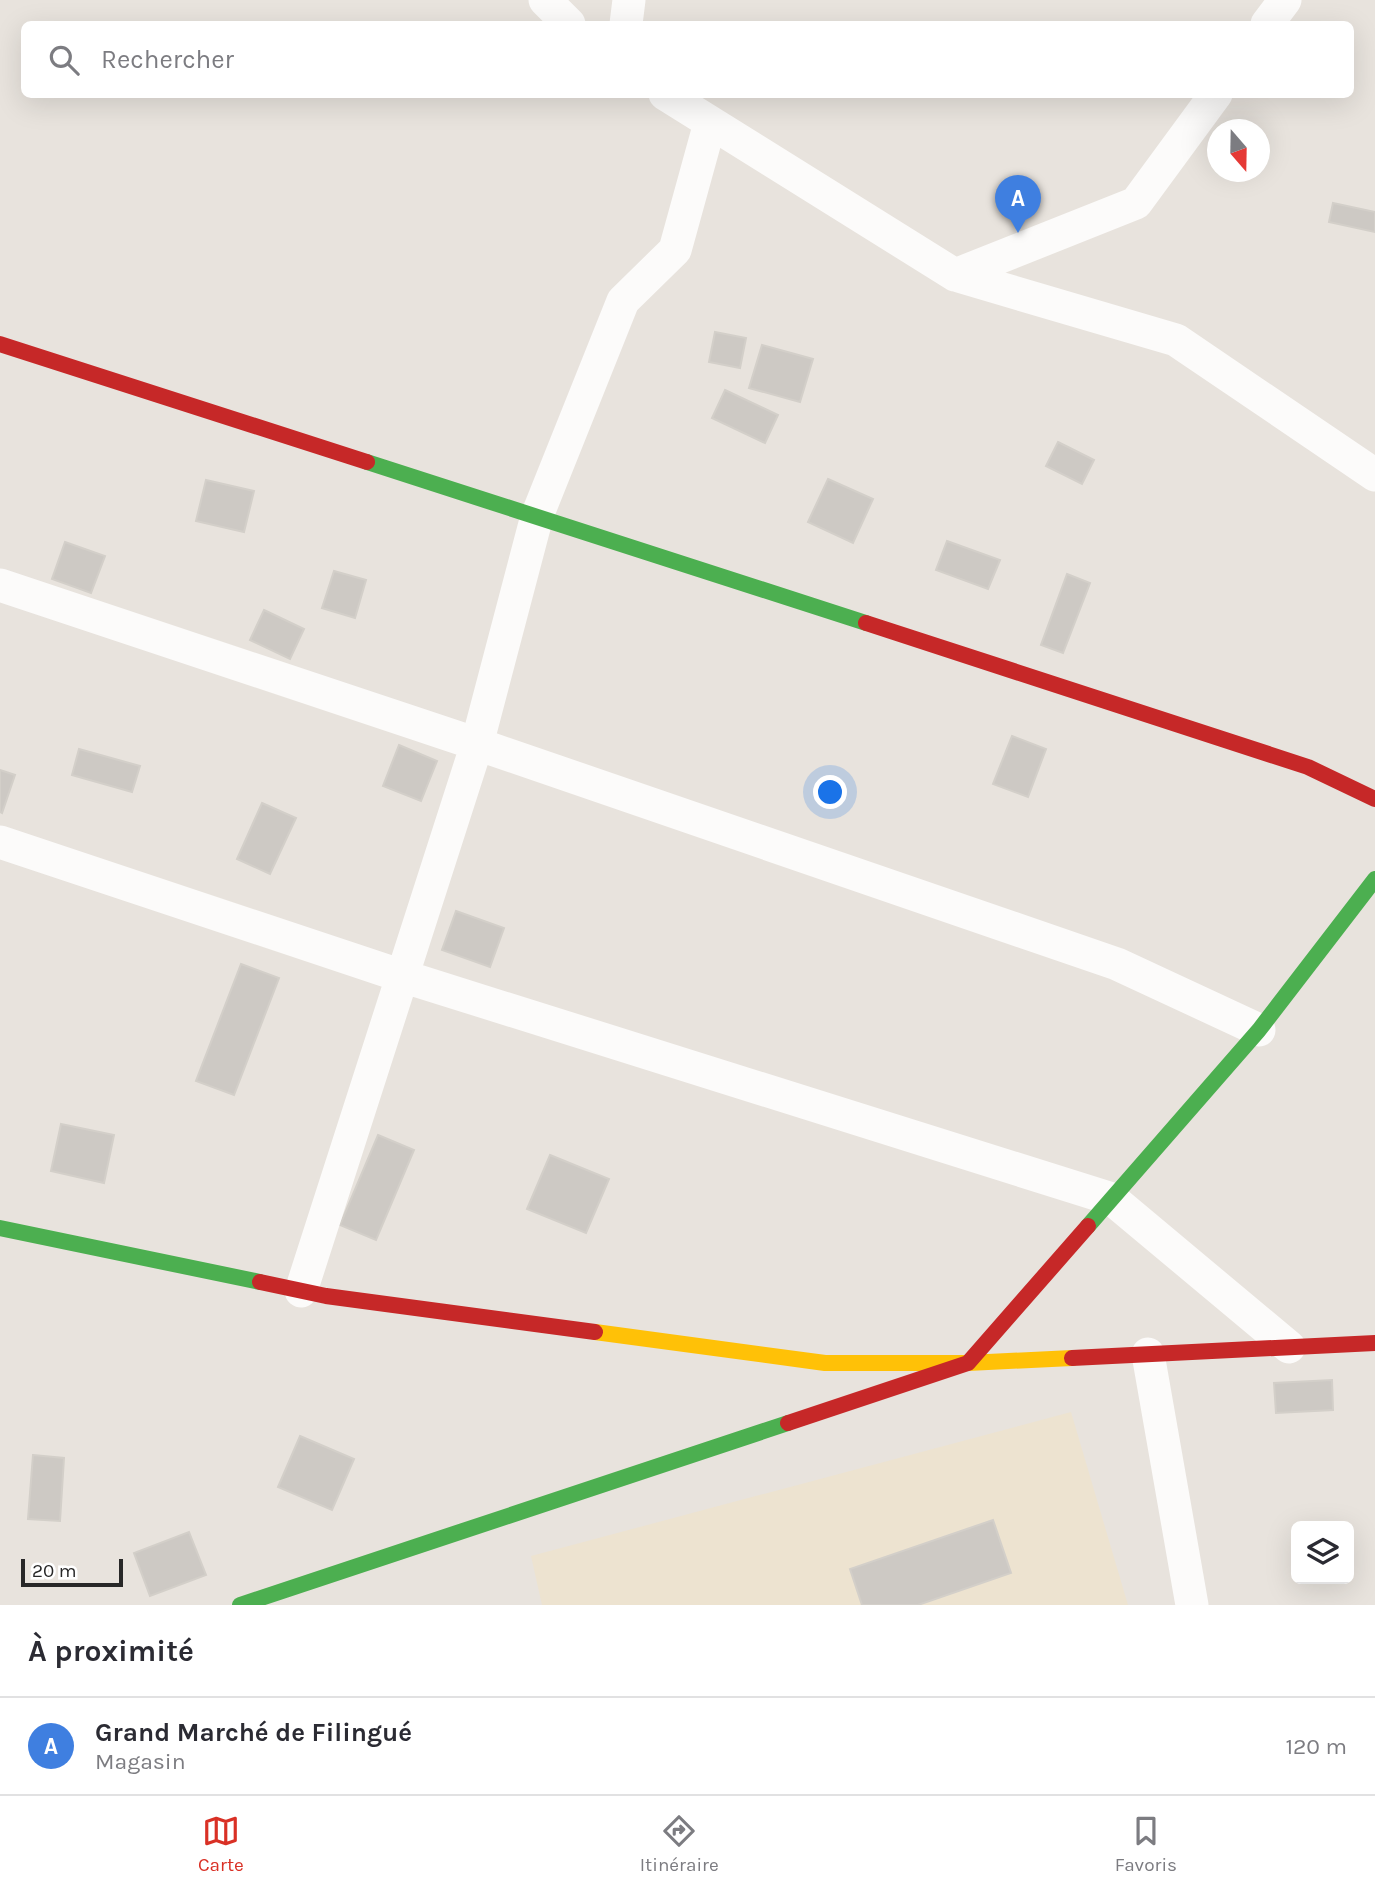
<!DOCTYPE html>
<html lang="fr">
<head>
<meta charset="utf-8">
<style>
  body { margin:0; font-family:Karla,sans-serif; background:#f7f7f7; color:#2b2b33 }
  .controls { position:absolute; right:21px; bottom:21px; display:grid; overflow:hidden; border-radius:10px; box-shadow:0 7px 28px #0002 }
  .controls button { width:63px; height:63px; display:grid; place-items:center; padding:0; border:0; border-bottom:2px solid #e1e1e2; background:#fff; color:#2b2b33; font:35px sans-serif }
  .compass { position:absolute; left:1207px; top:119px; width:63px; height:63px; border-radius:50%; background:#fff; box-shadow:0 7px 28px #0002; rotate:160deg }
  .scale { position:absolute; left:21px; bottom:18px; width:102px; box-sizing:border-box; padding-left:7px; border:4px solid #282828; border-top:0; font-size:19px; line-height:24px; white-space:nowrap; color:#282828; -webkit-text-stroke:5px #fff; paint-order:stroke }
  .you { position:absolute; left:831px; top:793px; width:24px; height:24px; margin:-18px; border:5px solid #fff; border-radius:50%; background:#1a73e8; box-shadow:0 0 0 10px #1a73e833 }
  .badge { display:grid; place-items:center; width:46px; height:46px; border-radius:50%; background:#d93025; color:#fff; font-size:23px; font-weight:700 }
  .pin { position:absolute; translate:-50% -58px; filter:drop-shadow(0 2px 4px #0008) }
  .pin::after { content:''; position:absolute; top:37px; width:24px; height:21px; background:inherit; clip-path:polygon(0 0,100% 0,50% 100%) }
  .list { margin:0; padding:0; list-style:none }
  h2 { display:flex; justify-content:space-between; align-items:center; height:91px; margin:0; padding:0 28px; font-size:30px }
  h2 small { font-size:23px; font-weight:400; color:#7c7c81 }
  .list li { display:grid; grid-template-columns:46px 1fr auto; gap:21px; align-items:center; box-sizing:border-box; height:98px; padding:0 28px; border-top:2px solid #e1e1e2 }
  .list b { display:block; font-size:26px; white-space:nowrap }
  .list p { margin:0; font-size:23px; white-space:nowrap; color:#7c7c81 }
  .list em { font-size:23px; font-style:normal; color:#7c7c81 }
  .icon { flex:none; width:38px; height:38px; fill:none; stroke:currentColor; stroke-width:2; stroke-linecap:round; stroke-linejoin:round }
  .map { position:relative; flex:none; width:1375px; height:1605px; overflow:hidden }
  .search { position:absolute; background:#fff; box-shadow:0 7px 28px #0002; left:21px; right:21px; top:21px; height:77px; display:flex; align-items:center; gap:18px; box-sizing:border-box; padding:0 24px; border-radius:10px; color:#7c7c81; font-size:26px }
  .sheet { height:189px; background:#fff }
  nav { display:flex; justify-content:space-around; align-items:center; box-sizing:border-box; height:98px; border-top:2px solid #e1e1e2; background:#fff; font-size:19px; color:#7c7c81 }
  nav a { display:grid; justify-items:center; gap:4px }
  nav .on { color:#d93025 }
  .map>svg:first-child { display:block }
</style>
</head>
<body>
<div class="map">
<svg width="1375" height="1605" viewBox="0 0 1375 1605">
  <rect width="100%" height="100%" fill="#e8e3dd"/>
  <path fill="#ede3d0" d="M1071,1412L1128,1605H542L531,1556Z"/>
  <path fill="#cdc9c4" stroke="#d3cfc9" stroke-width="2" d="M1333,203L1375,212V232L1329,222Z
    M715,332L746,338L740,368L709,362Z
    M762,345L813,359L800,402L749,388Z
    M725,390L778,415L765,443L712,418Z
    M1058,442L1094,460L1082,484L1046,466Z
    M828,479L873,499L853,543L808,522Z
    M206,480L254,491L244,532L196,521Z
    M947,541L1000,560L988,589L936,570Z
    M65,542L105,556L91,593L52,579Z
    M334,571L366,580L355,618L322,608Z
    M1067,574L1090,583L1063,653L1041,645Z
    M264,610L304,629L290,659L250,640Z
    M1012,736L1046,749L1028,797L993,784Z
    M399,745L437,761L421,801L383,786Z
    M79,749L140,766L132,792L72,775Z
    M0,770L15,775L2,813L0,812Z
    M262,803L296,818L270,874L237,859Z
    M456,911L504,928L490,967L442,950Z
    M241,964L279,978L234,1095L196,1081Z
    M61,1124L114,1135L104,1183L51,1171Z
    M378,1135L414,1150L376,1240L340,1225Z
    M550,1155L609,1179L586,1233L527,1209Z
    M1332,1380L1333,1410L1276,1413L1274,1383Z
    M300,1436L354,1459L332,1510L278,1487Z
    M33,1455L64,1458L60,1521L28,1519Z
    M993,1520L1011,1573L918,1605H862L850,1569Z
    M189,1532L206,1575L150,1596L134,1553Z"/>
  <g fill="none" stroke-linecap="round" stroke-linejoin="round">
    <path stroke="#fcfbfa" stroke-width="33" d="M545,0L569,24
      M626,24L629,0
      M1267,24L1285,0
      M665,94L955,275L1176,340L1375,475
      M955,275L1136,203L1216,94
      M0,585L477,744L1117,964L1259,1030
      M0,842L402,976L1112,1199L1289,1347
      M301,1291L477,744L537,516L623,301L675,250L710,123
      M1148,1354L1192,1605"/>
    <path stroke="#4caf50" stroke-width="16" d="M367,462L866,623
      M1088,1226L1259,1030L1375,879
      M0,1228L260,1282
      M240,1605L788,1423"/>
    <path stroke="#ffc107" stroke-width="16" d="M595,1332L825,1363H968L1072,1358"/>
    <path stroke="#c62828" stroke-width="16" d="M0,344L367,462
      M866,623L1308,767L1375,799
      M260,1282L326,1296L595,1332
      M1072,1358L1375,1343
      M788,1423L968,1363L1088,1226"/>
  </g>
</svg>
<div class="controls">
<button><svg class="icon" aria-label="layers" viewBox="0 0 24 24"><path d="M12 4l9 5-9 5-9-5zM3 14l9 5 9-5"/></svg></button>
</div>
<svg class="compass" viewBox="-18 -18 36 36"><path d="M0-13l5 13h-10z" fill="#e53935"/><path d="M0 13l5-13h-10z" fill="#7c7c81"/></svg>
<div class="scale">20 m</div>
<div class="you"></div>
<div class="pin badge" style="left:1018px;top:233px;background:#3f7fe0">A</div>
<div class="search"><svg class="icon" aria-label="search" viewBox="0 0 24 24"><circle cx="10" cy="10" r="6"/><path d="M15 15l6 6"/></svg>Rechercher</div>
</div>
<section class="sheet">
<h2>À proximité<small></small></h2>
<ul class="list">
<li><span class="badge" style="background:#3f7fe0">A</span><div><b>Grand Marché de Filingué</b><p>Magasin</p></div><em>120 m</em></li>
</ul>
</section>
<nav>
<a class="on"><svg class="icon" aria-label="map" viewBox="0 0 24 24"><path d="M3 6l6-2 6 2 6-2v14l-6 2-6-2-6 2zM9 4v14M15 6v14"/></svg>Carte</a>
<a><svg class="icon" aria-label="directions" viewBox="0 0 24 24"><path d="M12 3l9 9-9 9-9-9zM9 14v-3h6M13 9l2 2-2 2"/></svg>Itinéraire</a>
<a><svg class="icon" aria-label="saved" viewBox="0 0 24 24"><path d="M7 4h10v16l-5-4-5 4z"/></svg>Favoris</a>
</nav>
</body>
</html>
